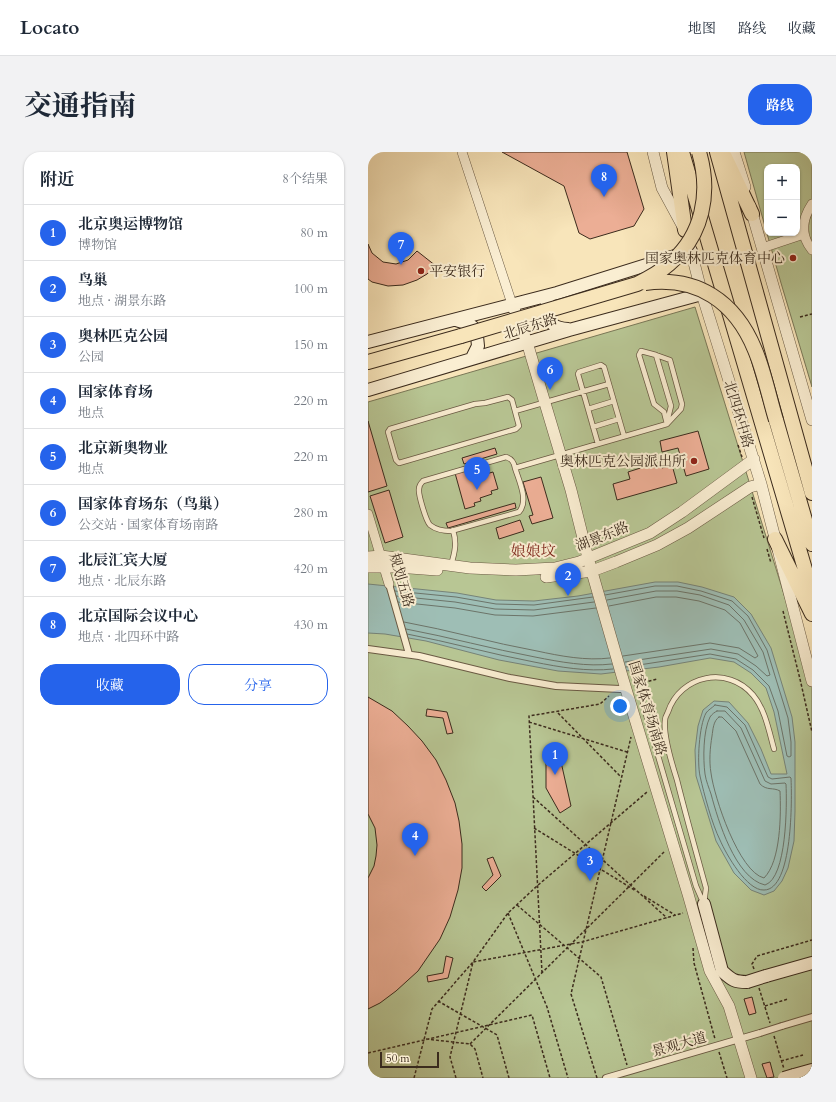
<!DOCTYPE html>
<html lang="zh">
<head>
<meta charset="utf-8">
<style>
  body { margin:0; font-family:Cardo,"Noto Serif SC",serif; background:#f2f2f3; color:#1f2937 }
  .controls { position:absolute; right:12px; top:12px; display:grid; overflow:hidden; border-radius:8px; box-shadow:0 1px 3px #0004 }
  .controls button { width:36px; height:36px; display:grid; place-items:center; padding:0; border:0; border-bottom:1px solid #e0e1e3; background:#fff; color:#1f2937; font:20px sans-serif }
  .scale { position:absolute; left:12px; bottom:10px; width:59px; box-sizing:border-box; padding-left:4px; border:2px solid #3b2b1d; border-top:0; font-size:11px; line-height:14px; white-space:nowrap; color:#3b2b1d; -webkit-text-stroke:3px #faeed2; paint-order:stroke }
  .you { position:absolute; left:252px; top:554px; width:14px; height:14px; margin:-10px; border:3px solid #fff; border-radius:50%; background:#1a73e8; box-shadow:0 0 0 6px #1a73e833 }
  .badge { display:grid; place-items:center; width:26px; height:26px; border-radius:50%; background:#2563eb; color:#fff; font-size:13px; font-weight:700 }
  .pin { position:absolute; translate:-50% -33px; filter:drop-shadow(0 1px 2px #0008) }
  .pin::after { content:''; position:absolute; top:21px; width:14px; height:12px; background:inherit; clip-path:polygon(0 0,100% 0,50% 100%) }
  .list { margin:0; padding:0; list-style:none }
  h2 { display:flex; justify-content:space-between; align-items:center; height:52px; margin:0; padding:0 16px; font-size:17px }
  h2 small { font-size:13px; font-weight:400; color:#747a83 }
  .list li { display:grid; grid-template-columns:26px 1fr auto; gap:12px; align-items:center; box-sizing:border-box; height:56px; padding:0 16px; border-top:1px solid #e0e1e3 }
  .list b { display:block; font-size:15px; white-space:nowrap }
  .list p { margin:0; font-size:13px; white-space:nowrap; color:#747a83 }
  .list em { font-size:13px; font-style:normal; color:#747a83 }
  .actions { display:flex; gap:8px; padding:12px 16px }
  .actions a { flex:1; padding:9px 0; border:1px solid #2563eb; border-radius:16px; text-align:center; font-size:14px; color:#2563eb }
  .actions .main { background:#2563eb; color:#fff }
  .map { position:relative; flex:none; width:444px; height:926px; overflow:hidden; border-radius:16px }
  header { display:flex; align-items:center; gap:24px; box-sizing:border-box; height:56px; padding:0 20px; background:#fff; border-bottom:1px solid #e0e1e3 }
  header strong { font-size:19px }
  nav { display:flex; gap:22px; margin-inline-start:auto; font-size:14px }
  .intro { display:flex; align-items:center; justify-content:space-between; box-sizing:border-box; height:96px; padding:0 24px }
  h1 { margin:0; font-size:28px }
  .button { padding:10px 18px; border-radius:16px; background:#2563eb; color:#fff; font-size:14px; font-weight:700 }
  main { display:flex; gap:24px; padding:0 24px }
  aside { flex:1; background:#fff; border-radius:16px; box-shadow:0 1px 3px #0004 }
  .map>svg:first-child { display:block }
</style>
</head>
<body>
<header>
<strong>Locato</strong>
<nav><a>地图</a><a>路线</a><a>收藏</a></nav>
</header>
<div class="intro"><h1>交通指南</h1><a class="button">路线</a></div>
<main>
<aside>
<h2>附近<small>8个结果</small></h2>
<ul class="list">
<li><span class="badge">1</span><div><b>北京奥运博物馆</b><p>博物馆</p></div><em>80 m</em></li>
<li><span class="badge">2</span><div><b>鸟巢</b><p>地点 · 湖景东路</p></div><em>100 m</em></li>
<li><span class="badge">3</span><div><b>奥林匹克公园</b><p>公园</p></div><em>150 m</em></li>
<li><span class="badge">4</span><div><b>国家体育场</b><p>地点</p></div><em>220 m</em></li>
<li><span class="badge">5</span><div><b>北京新奥物业</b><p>地点</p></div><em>220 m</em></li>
<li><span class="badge">6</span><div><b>国家体育场东（鸟巢）</b><p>公交站 · 国家体育场南路</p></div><em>280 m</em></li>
<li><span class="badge">7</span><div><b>北辰汇宾大厦</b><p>地点 · 北辰东路</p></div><em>420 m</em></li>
<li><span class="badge">8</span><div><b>北京国际会议中心</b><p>地点 · 北四环中路</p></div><em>430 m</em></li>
</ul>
<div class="actions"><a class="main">收藏</a><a>分享</a></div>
</aside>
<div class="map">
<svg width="444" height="926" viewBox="0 0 444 926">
  <rect width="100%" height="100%" fill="#f8e5ba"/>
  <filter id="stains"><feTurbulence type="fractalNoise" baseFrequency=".005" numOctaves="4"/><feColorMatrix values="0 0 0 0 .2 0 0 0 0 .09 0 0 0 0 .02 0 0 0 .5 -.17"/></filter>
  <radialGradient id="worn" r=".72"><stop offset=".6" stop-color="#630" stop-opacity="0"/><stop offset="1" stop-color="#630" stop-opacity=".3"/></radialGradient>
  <path fill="#b8c694" stroke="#7a7858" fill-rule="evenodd" d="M376,0H444V235L413,131ZM399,15H429V81H399Z
    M327,155L444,533V926H0V250Z"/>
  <path fill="#9ebeb5" stroke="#768378" d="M287,430H310L334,435L366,445L383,462L403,496L424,565L427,590V659L426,689L420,716L414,729L406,739L396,743L383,738L366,721L348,689L328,624L327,598L330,574L335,558L346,549L361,550L380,571L393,597L403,622H419L406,560L398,536L383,521L366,510L342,506L291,515L233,522L190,519L131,508L58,489L17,482L0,481V432L89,441L128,448L166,449L210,444Z"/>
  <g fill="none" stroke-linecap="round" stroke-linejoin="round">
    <path stroke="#6c7469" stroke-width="1" d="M27,439L88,445L128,452L166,453L225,445
      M237,443L287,434H309L333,439L364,449L380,464L399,498L420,566L423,590V604L421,605L419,604L410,559L401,534L385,518L368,507L342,502L258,515
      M28,444L87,450L127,457L166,458L226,450
      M239,448L288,439H309L332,443L361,453L376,468L395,500L402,523L399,524L388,514L370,502L343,497L257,510
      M30,450L87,456L127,463L165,464L228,456
      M241,454L288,445H308L331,449L357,458L372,471L390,504L387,506L371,496L342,491L255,504
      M36,470C81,478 124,491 169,499C192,504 218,509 242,506
      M38,477C81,485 124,497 167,505C192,510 219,515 244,512
      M39,482C82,490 123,502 166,510C191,515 219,520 245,517
      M347,553L359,555L377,573L400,625L404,627L422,625L423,626C424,646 425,738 396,738C379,739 358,702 352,688C344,672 336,642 332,624C329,610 331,574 338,561C340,558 344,556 347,553Z
      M349,559H357L373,576L397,629L403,632L417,631L418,632C419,652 419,726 397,733C367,726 350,668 343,642C341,636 338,629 337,622C335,607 335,579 342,565C344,562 347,560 349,559Z
      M351,565H354L368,579L392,632C399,639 405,635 412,639C413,662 413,709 396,726C371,720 346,645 343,621C341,609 342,596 344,584C345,578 345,569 351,565Z"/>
  </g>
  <path fill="#ecae95" stroke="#3b2b1d" d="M134,0H259L276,57L266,74L222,87L211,81L196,34Z
    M0,92L4,101L15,110L28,112L40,108L49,99L68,114L59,122L49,128L35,133L20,134L4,130L0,127Z
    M0,269L19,334L0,340Z
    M330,279L341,317L318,324L310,296L294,300L292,289Z
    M127,296L129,302L96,312L94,306Z
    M285,312L286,315L293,313L294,316L304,313L309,331L249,348L245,332L262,327L260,320Z
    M97,318L98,321L104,319L105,322L117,319L118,322L125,320L130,337L123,339L124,342L112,346L113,349L106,351L107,354L97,357L87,321Z
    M173,325L185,366L164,372L161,364L165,363L155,330Z
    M21,338L35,385L17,391L2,344Z
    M147,351L148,356L80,376L78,371Z
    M152,368L156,379L131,387L128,376Z
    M0,545L24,559L40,574L54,589L68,608L78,628L87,651L91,669L94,692V716L90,738L82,765L72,787L50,819L28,839L12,851L0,857V726L6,714L8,704L9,693L7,676L0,662Z
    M59,557L79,560L85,581L79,582L75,566L58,564Z
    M178,608L193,610L203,654L192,661L178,636Z
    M125,705L133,724L118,739L114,735L125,723L119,707Z
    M78,804L85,806L80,826L60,830L59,824L75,821Z
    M384,845L388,861L381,863L376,847Z
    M402,910L406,925L399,926L394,912Z"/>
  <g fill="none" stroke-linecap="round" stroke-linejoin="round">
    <defs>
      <path id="service" d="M288,203L303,254L299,270
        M140,245L144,248L151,274L148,277L31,311L28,308L20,280L22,277L107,252L117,251Z
        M220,257L246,249
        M147,259L241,232
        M225,275L251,267
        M230,292L210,222L211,220L233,213L236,215L256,284
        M147,316C151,329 161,349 151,360L83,379C76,379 67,377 62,373C58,369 50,342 51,337C51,333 53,331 55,329L138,305C144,307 146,310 147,316L299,272L313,257L314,252L302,208L288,203L273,199L271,203L286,252L296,260L299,272
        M83,413C87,400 89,391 85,378
        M275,552L328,734L335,750
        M336,752L338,736C328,700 318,664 309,628C304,612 295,584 297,568C297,565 299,562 300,560C312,523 360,513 385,543C397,557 401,579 406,597"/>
      <path id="pedestrian" d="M21,432L41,502
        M0,497L51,504L142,526L188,534L252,537
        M414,874L444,865
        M238,926L392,881"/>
      <path id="minor" d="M94,0L144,152
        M444,52C434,67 432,83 444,98
        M394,96L436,82
        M0,362L21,432"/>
      <path id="tertiary" d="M285,0L294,36L314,73
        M366,0L377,35
        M382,54L444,268
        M321,91L334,142L393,332L444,529
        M144,152L159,190L174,241L203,338L220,406L254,524L320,742L342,819L361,854L383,926
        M0,405L13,404L102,416L148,418L187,416L211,410L282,381L314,360L386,307
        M0,415H29L69,418
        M178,425L224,419L248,410L289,393L320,376L382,335L393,332"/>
      <path id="secondary" d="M180,151L179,152C182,169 181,176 200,177
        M88,168L101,172L105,175L109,184L110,194L104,206
        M0,190L189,141L323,99
        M0,238L201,178L334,142
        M336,752L354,819C364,828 366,830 379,830
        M398,824L444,811
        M426,923L444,918"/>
      <path id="trunk" d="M306,0L317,78
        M314,0L444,441
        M349,0L444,341
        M357,5L384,62
        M0,210L93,184
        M408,268L444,392
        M407,387L444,462"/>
    </defs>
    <use href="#service" stroke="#6a5a44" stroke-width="6"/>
    <use href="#pedestrian" stroke="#6a5a44" stroke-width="8"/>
    <use href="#minor" stroke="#6a5a44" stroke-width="10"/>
    <use href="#tertiary" stroke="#6a5a44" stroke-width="12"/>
    <use href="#secondary" stroke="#3b2b1d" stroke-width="14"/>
    <use href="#trunk" stroke="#3b2b1d" stroke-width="16"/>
    <path stroke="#3b2b1d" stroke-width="1.5" stroke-dasharray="3 2" stroke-linecap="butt" d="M432,165L444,162
      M370,293L374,305
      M384,345L396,386
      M399,397L403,411
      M415,459L432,527L444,580
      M266,533L289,527
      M190,561L253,625
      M161,570L259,600
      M165,645L299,766
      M166,676L268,739
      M276,744L307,763
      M149,753L233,825L259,913
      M140,761L179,855L200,926
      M325,796L326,811L347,887
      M386,817L384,812L389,804L444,788
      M174,821L161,564L232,552L241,544
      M391,836L402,871
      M70,849L129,883L141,926
      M397,854L420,847
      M406,884L416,917
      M58,887L102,892L107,897L115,926
      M102,892L297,699
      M351,900L359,926
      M0,901L164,863L182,926
      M413,909L435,903
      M0,924L6,926
      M46,926L64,857L105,810L140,761L169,734L279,640
      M88,926L82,905L105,810L214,790L315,761
      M229,926L203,842L263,585"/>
    <use href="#service" stroke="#faeed2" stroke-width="4.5"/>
    <use href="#pedestrian" stroke="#faeed2" stroke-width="6"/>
    <use href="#minor" stroke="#faeed2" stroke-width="9"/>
    <use href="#tertiary" stroke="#faeed2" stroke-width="11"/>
    <use href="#secondary" stroke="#faeed2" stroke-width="12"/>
    <use href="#trunk" stroke="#f8e5ba" stroke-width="14"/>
    <defs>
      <path id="pedestrian-bridge" d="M392,881L414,874"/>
      <path id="secondary-bridge" d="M379,830L398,824
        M416,926L426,923"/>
      <path id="trunk-bridge" d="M277,131C329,124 367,149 387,198C396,219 401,245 408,268
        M93,184L269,132C281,126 291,121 301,112C335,84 343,41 331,0"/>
    </defs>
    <use href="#pedestrian-bridge" stroke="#6a5a44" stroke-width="8" stroke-linecap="butt"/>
    <use href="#secondary-bridge" stroke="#3b2b1d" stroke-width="14" stroke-linecap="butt"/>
    <use href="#trunk-bridge" stroke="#3b2b1d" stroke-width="16" stroke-linecap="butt"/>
    <use href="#pedestrian-bridge" stroke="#faeed2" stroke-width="6"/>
    <use href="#secondary-bridge" stroke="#faeed2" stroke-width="12"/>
    <use href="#trunk-bridge" stroke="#f8e5ba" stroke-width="14"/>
  </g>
  <g fill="#8f2418" stroke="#faeed2" stroke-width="1.5">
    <circle cx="425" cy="106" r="4"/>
    <circle cx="53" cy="119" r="4"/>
    <circle cx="326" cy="309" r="4"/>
  </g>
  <g text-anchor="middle" stroke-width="4" stroke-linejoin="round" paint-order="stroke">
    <g font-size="14" fill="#3b2b1d" stroke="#faeed2" text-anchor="end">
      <text x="417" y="111">国家奥林匹克体育中心</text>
      <text x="61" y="124" text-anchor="start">平安银行</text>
      <text x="318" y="314">奥林匹克公园派出所</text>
    </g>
    <g font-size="14" fill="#3b2b1d" stroke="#faeed2">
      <text transform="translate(162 174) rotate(-17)" y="5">北辰东路</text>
      <text transform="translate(371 262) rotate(73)" y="5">北四环中路</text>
      <text transform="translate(234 384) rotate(-22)" y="5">湖景东路</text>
      <text transform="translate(34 428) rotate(74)" y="5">规划五路</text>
      <text transform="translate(280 556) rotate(73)" y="5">国家体育场南路</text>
      <text transform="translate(311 892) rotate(-16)" y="5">景观大道</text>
    </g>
    <g font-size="15" fill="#7a1f14" stroke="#faeed2">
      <text x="165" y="404">娘娘坟</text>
    </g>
  </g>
  <rect width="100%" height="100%" filter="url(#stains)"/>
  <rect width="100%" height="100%" fill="url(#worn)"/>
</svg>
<div class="controls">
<button>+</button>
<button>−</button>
</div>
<div class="scale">50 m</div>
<div class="you"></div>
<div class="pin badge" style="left:187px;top:623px">1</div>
<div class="pin badge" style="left:200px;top:444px">2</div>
<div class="pin badge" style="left:222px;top:729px">3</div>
<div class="pin badge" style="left:47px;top:704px">4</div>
<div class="pin badge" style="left:109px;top:338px">5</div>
<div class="pin badge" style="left:182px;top:238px">6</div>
<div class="pin badge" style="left:33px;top:113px">7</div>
<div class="pin badge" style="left:236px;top:45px">8</div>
</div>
</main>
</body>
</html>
